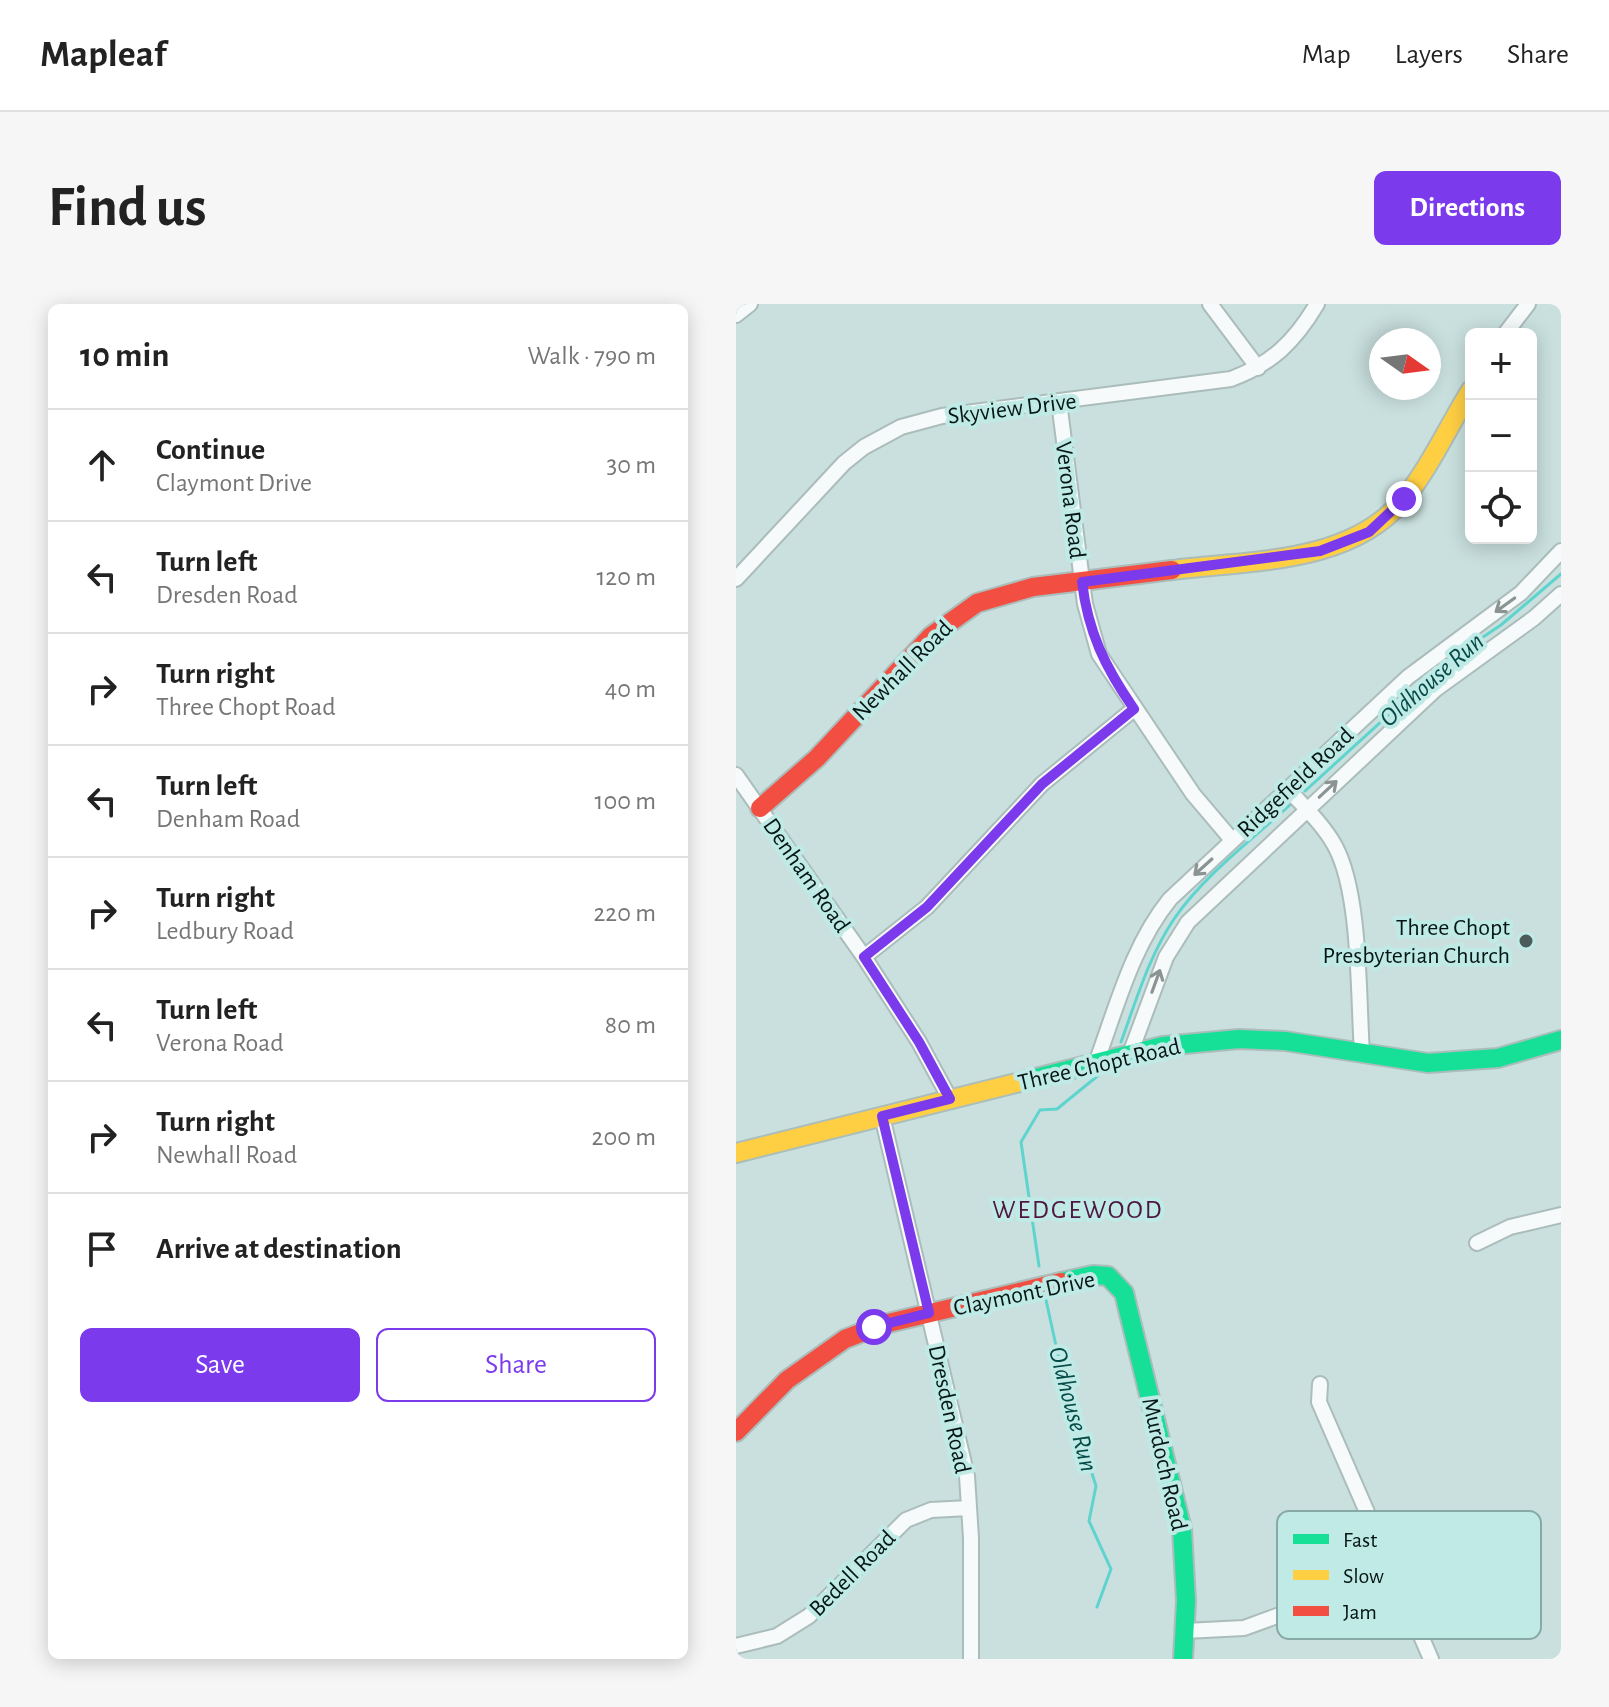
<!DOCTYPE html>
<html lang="en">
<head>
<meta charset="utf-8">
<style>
  body { margin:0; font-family:"Alegreya Sans",sans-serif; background:#f6f6f6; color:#222 }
  .controls { position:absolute; right:24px; top:24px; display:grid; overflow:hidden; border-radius:12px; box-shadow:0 4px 20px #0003 }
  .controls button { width:72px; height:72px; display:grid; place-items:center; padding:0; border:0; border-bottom:2px solid #e0e0e0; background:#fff; color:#222; font:40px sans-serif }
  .compass { position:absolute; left:633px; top:24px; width:72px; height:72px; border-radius:50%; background:#fff; box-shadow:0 4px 20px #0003; rotate:104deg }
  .stop { position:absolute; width:24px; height:24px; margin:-18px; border:6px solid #7c3aed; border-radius:50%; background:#fff }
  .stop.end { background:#7c3aed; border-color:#fff; box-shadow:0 2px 8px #0008 }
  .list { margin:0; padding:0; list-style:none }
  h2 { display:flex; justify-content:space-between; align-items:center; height:104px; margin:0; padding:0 32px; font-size:34px }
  h2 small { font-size:26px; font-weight:400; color:#767676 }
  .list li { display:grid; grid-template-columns:52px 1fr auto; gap:24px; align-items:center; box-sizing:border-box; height:112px; padding:0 32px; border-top:2px solid #e0e0e0 }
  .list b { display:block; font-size:30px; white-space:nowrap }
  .list p { margin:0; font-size:26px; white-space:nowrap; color:#767676 }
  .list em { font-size:26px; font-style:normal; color:#767676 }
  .actions { display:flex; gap:16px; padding:24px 32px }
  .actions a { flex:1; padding:18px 0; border:2px solid #7c3aed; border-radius:12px; text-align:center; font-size:28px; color:#7c3aed }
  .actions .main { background:#7c3aed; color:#fff }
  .icon { flex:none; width:44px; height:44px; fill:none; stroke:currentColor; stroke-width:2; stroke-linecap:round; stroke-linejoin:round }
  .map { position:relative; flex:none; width:825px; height:1355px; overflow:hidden; border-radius:12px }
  header { display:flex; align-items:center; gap:48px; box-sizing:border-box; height:112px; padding:0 40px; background:#fff; border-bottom:2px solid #e0e0e0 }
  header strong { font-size:38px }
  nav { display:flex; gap:44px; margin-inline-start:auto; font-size:28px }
  .intro { display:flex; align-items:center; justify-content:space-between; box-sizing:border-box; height:192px; padding:0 48px }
  h1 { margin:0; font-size:56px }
  .button { padding:20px 36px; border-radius:12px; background:#7c3aed; color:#fff; font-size:28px; font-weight:700 }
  main { display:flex; gap:48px; padding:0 48px }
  aside { flex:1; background:#fff; border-radius:12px; box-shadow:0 4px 20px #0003 }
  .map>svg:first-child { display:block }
</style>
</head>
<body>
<header>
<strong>Mapleaf</strong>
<nav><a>Map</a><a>Layers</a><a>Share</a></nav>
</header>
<div class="intro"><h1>Find us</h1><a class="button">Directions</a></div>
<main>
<aside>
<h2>10 min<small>Walk · 790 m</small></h2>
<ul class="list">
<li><svg class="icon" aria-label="ahead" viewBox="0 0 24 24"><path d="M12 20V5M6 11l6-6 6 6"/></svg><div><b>Continue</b><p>Claymont Drive</p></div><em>30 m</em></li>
<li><svg class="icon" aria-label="left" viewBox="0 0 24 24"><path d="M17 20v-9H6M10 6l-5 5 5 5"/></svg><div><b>Turn left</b><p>Dresden Road</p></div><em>120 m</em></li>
<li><svg class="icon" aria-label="right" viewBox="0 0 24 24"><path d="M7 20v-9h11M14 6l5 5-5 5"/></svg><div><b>Turn right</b><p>Three Chopt Road</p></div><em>40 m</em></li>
<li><svg class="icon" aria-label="left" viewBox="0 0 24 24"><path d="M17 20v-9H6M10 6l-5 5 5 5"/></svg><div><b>Turn left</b><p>Denham Road</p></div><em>100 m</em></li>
<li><svg class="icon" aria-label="right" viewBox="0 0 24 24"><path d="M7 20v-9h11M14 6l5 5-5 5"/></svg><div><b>Turn right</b><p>Ledbury Road</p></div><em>220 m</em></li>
<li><svg class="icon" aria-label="left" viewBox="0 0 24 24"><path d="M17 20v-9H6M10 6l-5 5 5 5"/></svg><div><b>Turn left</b><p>Verona Road</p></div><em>80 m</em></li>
<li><svg class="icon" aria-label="right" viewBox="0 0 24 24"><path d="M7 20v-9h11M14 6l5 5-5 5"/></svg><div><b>Turn right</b><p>Newhall Road</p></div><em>200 m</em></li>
<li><svg class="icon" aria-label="arrive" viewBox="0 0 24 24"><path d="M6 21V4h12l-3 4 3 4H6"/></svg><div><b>Arrive at destination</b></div></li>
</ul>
<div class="actions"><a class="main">Save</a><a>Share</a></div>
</aside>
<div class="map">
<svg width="825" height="1355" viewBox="0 0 825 1355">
  <rect width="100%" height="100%" fill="#c9e0de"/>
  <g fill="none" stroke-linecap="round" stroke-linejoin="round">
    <path stroke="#5fd4ce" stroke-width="3" d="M569,487L714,355L765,321L825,270
      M385,738C400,697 413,652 438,615C468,571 517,535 556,499
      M303,962L285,838L304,806L321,805L364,770
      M310,996L331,1092L360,1182L353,1217L375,1265L361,1303"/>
    <defs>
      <path id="street" d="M474,0L522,64
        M0,11L14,0
        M769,30L792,0
        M323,98L349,300L363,350L457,490L496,536
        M0,275L108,159L128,143L165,123L206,112L495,75C536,60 559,37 581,0
        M0,471L128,653L183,738L214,795
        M552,485C568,503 587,520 599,542C625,590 622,692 626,749
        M128,653L191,603L306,480L398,405
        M394,750L430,653L452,618L700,385L798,314L825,290
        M360,759C381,702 396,642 434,595L672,373L785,289L825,247
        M146,812L231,1172L235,1234V1355
        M741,939L774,923L825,911
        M584,1080L583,1098L695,1355
        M449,1327L508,1324L747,1237
        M0,1342L41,1332L73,1312L170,1216L195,1206L233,1204"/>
      <path id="fast" d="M292,776L427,742L503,735L549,737L692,759L762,754L825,736
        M325,978L357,971L372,972L388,989L446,1225L450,1297L447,1355"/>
      <path id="slow" d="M436,266C513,256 614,261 668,195C694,163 713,121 735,86
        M0,849L292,776"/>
      <path id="jam" d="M24,504L81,454L195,332L241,299L297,283L436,266
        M0,1128L51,1076L109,1035L148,1020L325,978"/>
    </defs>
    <use href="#street" stroke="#abbdbb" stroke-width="18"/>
    <use href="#fast" stroke="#abbdbb" stroke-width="22"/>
    <use href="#slow" stroke="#abbdbb" stroke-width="22"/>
    <use href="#jam" stroke="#abbdbb" stroke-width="22"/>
    <use href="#street" stroke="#f7fafa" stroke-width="14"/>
    <use href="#fast" stroke="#16e098" stroke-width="18"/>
    <use href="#slow" stroke="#ffcf43" stroke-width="18"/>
    <use href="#jam" stroke="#f24e42" stroke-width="18"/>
  </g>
  <defs><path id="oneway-shaft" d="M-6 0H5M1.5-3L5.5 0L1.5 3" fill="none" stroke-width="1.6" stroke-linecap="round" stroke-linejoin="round" transform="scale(2)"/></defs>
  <g stroke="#8b9393">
    <use href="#oneway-shaft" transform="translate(769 301) rotate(144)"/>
    <use href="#oneway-shaft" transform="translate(592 485) rotate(-43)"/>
    <use href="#oneway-shaft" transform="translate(467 563) rotate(138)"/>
    <use href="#oneway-shaft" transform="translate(420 677) rotate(-70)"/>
  </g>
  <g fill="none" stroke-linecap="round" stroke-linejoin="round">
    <path stroke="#7c3aed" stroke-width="10" d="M138,1023L193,1009L146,812L214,795L183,738L128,653L191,603L306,480L398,405C369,363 352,328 346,278L584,247L633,228L668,195"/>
  </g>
  <circle fill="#4a5d5b" stroke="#bfeae6" stroke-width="3" cx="790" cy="637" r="8"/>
  <g text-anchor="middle" stroke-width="8" stroke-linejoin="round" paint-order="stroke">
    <g font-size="24" fill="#061615" stroke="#bfeae6">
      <text transform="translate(276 104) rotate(-7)" y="8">Skyview Drive</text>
      <text transform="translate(335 196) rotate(83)" y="8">Verona Road</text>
      <text transform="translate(166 366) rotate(-45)" y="8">Newhall Road</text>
      <text transform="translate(559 478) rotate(-43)" y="8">Ridgefield Road</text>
      <text transform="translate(71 571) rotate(55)" y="8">Denham Road</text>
      <text transform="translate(363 760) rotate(-13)" y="8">Three Chopt Road</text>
      <text transform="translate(288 989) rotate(-12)" y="8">Claymont Drive</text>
      <text transform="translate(214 1105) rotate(78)" y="8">Dresden Road</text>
      <text transform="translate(429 1160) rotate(77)" y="8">Murdoch Road</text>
      <text transform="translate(116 1269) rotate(-45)" y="8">Bedell Road</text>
    </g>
    <g font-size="24" fill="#061615" stroke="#bfeae6" text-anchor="end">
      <text x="774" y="631">Three Chopt<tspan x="774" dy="28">Presbyterian Church</tspan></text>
    </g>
    <g font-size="26" font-style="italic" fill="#054a47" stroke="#bfeae6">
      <text transform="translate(695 375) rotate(-41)" y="9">Oldhouse Run</text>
      <text transform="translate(338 1105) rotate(75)" y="9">Oldhouse Run</text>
    </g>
    <g font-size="26" letter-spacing="2" fill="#4e1640" stroke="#bfeae6">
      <text x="342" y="914">WEDGEWOOD</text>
    </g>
  </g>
  <rect x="541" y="1207" width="264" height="128" rx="12" fill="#bfeae6" stroke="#88aaa7" stroke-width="2"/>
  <rect x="557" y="1230" width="36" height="10" fill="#16e098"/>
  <rect x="557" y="1266" width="36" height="10" fill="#ffcf43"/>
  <rect x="557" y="1302" width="36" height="10" fill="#f24e42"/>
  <g font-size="22" fill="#061615">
    <text x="607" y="1243">Fast</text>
    <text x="607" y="1279">Slow</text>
    <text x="607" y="1315">Jam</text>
  </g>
</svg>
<div class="controls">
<button>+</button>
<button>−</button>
<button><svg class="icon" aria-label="locate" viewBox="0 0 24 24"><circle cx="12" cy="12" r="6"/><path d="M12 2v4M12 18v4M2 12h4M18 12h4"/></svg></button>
</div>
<svg class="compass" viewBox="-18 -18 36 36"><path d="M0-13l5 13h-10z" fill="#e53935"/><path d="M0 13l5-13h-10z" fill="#767676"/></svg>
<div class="stop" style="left:138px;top:1023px"></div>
<div class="stop end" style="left:668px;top:195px"></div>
</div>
</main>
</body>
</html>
